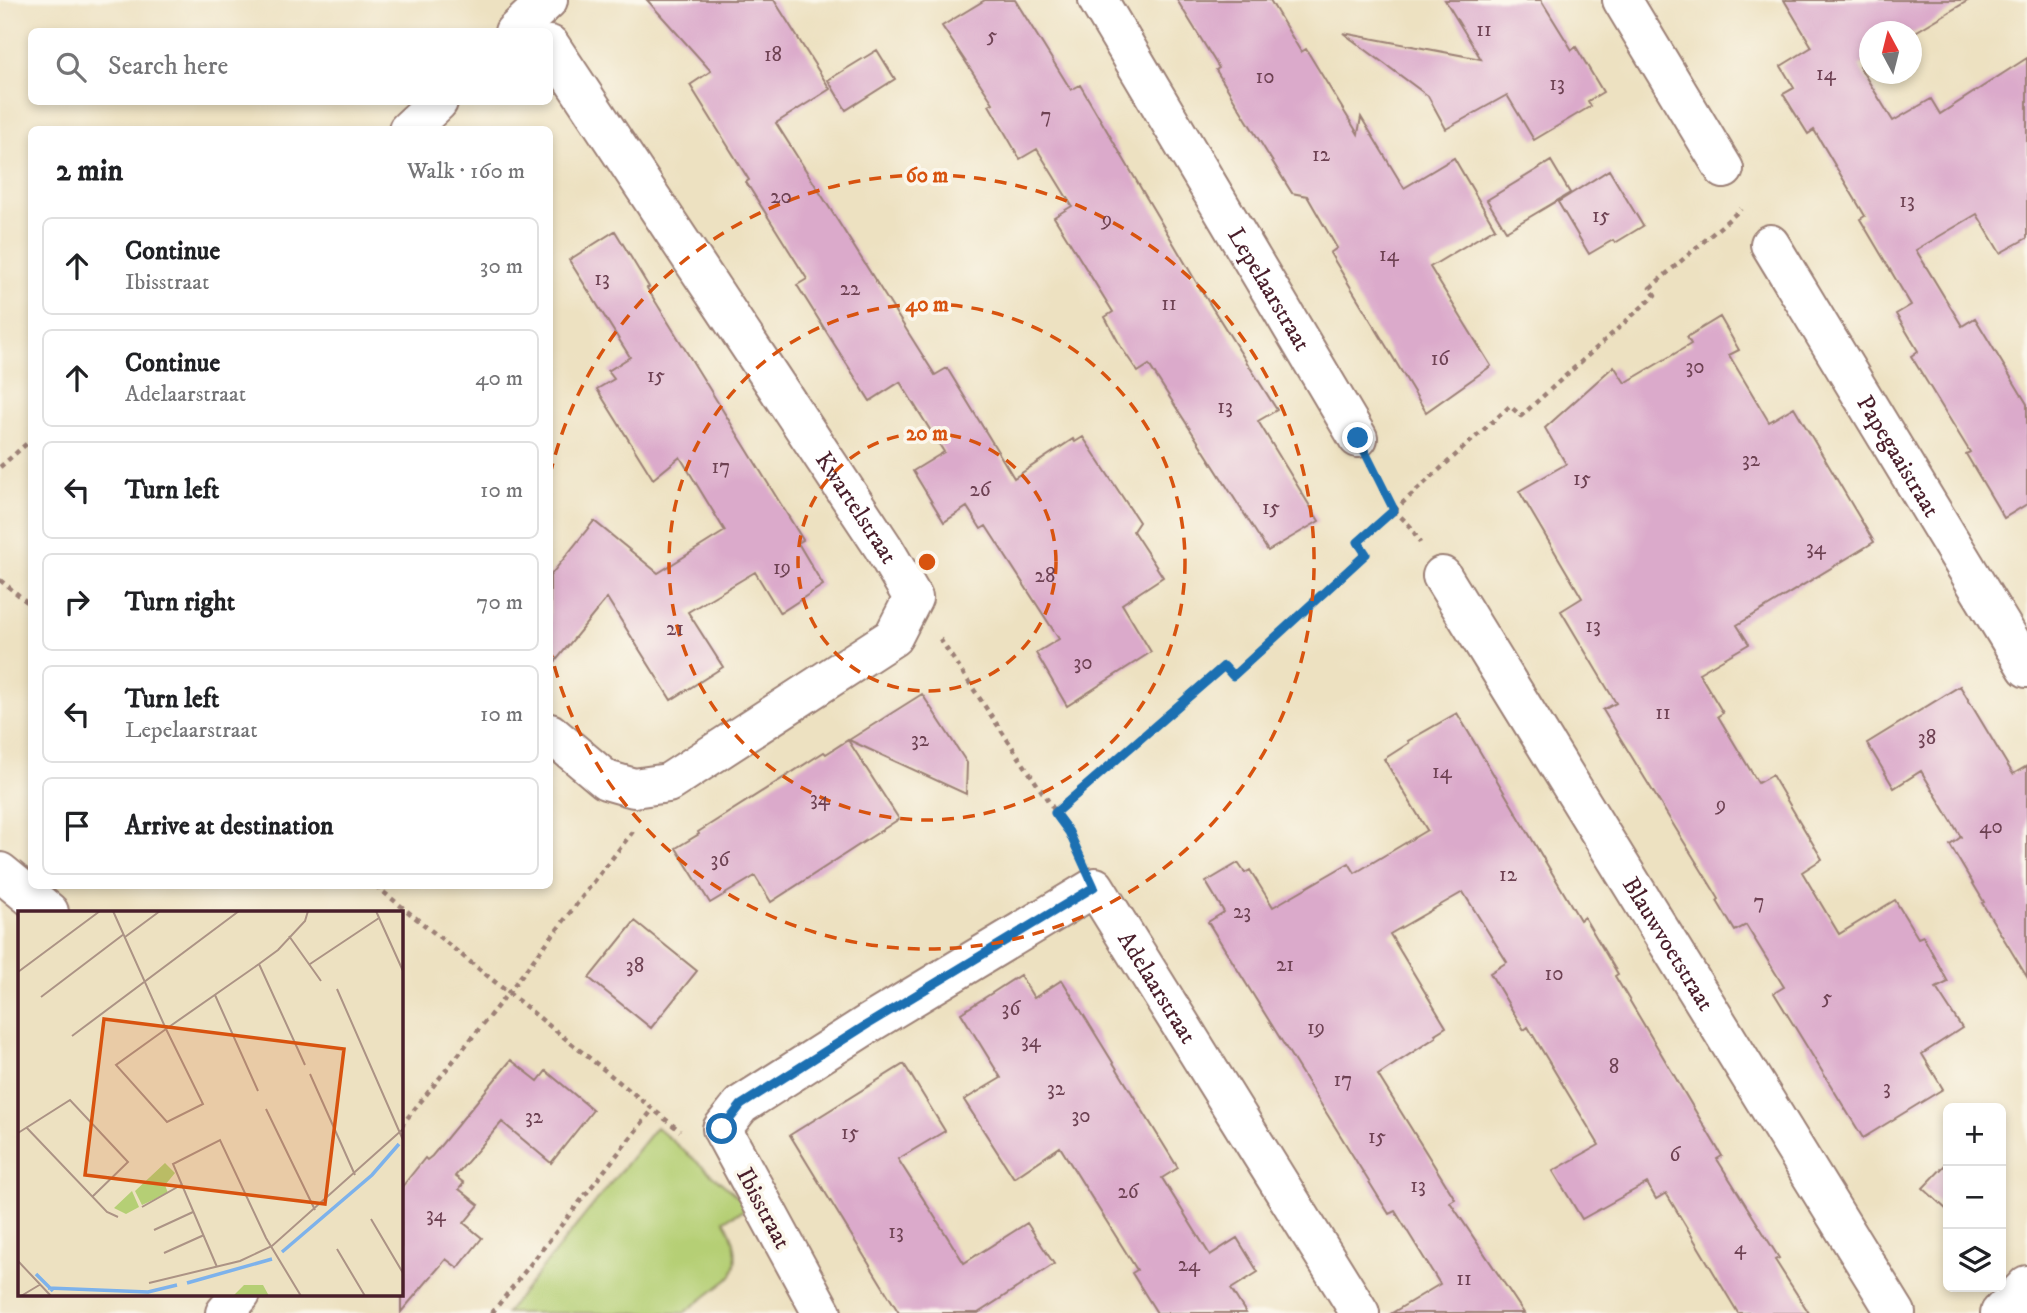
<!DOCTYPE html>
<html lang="en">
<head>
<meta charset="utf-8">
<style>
  body { margin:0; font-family:"IM FELL DW Pica",serif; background:#f6f6f6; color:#202124 }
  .controls { position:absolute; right:21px; bottom:21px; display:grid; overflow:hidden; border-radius:10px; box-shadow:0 4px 10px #0003 }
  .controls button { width:63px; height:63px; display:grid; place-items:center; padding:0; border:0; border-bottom:2px solid #e0e0e0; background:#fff; color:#202124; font:35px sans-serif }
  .compass { position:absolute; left:1859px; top:21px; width:63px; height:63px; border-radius:50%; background:#fff; box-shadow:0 4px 10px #0003; rotate:353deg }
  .stop { position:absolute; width:21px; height:21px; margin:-16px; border:5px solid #1f6fb2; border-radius:50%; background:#fff }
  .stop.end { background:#1f6fb2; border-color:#fff; box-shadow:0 2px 7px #0008 }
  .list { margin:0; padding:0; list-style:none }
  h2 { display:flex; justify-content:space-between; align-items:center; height:91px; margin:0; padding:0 28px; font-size:30px }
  h2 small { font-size:23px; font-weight:400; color:#757577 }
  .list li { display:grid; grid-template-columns:46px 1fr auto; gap:21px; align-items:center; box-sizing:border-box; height:98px; margin:0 14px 14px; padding:0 14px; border:2px solid #e0e0e0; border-radius:10px }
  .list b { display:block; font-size:26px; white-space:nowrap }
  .list p { margin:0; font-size:23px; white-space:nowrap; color:#757577 }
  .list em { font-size:23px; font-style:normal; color:#757577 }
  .icon { flex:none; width:38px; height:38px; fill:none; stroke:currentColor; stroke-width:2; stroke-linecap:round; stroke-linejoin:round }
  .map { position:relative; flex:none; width:2027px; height:1313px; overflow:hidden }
  .search { position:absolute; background:#fff; box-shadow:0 4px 10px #0003; left:28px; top:28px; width:525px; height:77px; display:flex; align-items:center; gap:18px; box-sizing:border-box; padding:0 24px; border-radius:10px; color:#757577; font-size:26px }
  .panel { position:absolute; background:#fff; box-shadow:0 4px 10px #0003; left:28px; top:126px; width:525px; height:763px; border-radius:10px }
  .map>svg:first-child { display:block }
</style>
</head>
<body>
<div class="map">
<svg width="2027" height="1313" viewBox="0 0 2027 1313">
  <rect width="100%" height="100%" fill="#fbf7ec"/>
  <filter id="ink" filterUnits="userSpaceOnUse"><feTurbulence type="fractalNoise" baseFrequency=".0143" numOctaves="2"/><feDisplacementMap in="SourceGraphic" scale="14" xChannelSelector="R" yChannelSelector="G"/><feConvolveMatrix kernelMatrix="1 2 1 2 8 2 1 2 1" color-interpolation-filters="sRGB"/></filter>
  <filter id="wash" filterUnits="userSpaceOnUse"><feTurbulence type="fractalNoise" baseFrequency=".00686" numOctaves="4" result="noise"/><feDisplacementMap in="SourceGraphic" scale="28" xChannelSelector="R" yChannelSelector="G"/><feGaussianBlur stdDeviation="1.57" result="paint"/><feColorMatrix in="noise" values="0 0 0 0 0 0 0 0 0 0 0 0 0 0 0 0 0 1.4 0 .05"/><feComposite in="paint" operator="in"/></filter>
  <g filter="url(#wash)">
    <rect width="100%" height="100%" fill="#ede1c1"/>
    <path fill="#b5cf75" stroke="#807750" stroke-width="2" d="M656,1127L750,1207L724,1220C735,1237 740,1258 731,1277L684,1313H506Z"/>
    <g id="blocks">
      <path fill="#dbaacb" d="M647,0H774L830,89L776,123L935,375L947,368L1014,478L1073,439L1075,442L1083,437L1139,522L1133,531L1163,577L1122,604L1151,652L1067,706L1036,653L1059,639L986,526L981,529L967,507L944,522L913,471L944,452L900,382L870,401L797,285L807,279L746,182L749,180L690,85L711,71Z
        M985,0H1015L1071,90L1080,85L1201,290L1277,410L1258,421L1319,521L1268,551L1149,365L1138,372L1121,347L1105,317L1113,312L1054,217L1072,206L1037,149L1020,159L989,105L993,103L942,26Z
        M1177,0H1270L1301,52L1306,49L1358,134L1361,117L1404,188L1454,158L1495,228L1430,267L1491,366L1426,412L1330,253L1337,248L1307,196L1292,193L1246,119L1216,70L1219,68Z
        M1445,0H1541L1572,50L1576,47L1603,92L1588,101L1591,106L1534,140L1507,95L1446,129L1428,96L1343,33L1481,59Z
        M1784,0H1969L1912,34V32H1870V59L1859,66L1893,121L1931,99L1940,114L2027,58V238L2000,253L1977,214L1916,250L1962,326L1975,318L2027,404V504L2004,518L1966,454L1970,452L1911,356L1918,351L1896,314L1911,305L1860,219L1865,216L1814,130L1808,134L1783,94L1794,88L1781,66L1812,47Z
        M877,50L895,79L846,110L828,80Z
        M1551,161L1570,193L1506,231L1487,200Z
        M1609,170L1643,226L1615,243L1613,240L1589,254L1558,202Z
        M615,231L649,287L647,288L803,540L798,543L823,585L780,613L755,572L688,612L723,667L671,700L607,598L550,668V576L594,521L658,573L725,531L680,457L653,479L597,389L614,379L608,371L630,357L569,260Z
        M1720,317L1739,350L1729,355L1769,422L1794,407L1874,542L1737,625L1749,644L1699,673L1723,713L1718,716L1758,783L1772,775L1822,859L1802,872L1839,934L1895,900L1918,938L1923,936L1948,982L1936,988L1962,1028L1922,1054L1943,1089L1863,1138L1774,993L1784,987L1746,925L1735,931L1717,901L1719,899L1603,710L1616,703L1561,611L1582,598L1519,491L1566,464L1545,428L1614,366L1625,383L1691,344L1687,337Z
        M1960,686L2013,774L2027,766V977L1982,903L1984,902L1950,845L1961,837L1921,771L1894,788L1867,743Z
        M922,694L967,763L966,794L849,740Z
        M1457,713L1580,920L1584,917L1618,974L1615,976L1722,1156L1717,1159L1779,1258L1775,1260L1809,1313H1738L1666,1193L1656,1199L1647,1183L1582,1219L1553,1171L1599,1145L1528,1027L1524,1030L1490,973L1507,962L1463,892L1390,934L1446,1027L1435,1034L1436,1037L1378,1075L1455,1199L1450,1202L1524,1313H1392L1440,1284L1395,1211L1389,1214L1208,922L1224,912L1206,882L1238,863L1245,873L1250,870L1273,907L1349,863L1355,873L1427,830L1384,759L1409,743L1408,741Z
        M848,740L899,819L771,902L755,876L710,903L676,848L699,834L698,832L824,752L826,754Z
        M635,921L697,971L651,1028L589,978Z
        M1020,975L1034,998L1062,980L1178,1168L1162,1178L1210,1255L1237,1238L1258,1272L1231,1289L1246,1313H1157L1132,1273L1137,1270L1060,1147L1014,1178L964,1100L1001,1078L961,1013Z
        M511,1060L538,1081L546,1071L593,1110L551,1163L502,1122L455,1176L464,1183L459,1189L479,1205L464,1223L482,1238L458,1268L446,1259L401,1312V1188L425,1158L427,1160L432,1156Z
        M904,1064L945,1131L898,1159L964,1263L1027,1223L1054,1264L978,1313H899L790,1135Z
        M1948,1162V1211L1923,1188Z"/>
    </g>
  </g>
  <g filter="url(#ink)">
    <use href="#blocks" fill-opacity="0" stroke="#9c8076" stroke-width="2"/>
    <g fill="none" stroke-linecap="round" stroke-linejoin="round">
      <defs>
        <g id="minor">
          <path id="s1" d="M1098,0L1358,438"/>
          <path d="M1622,0L1724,169"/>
          <path d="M514,32L548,0"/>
          <path id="s2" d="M550,45L883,547L913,598L893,637L668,783L634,788L606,780L550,733"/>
          <path d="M408,130L438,102"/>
          <path id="s3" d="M1770,244L2027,668"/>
          <path id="s4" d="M1442,576L1896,1313"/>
          <path d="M0,872L49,912"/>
          <path d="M225,1313L241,1294"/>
          <path id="s5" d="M822,1313L722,1129L741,1105L868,1024L1095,887L1360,1313"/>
          <path d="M2000,1313L2027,1285"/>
        </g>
      </defs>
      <use href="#minor" stroke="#9c8076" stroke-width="42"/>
      <path stroke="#9c8076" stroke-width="4.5" stroke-dasharray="5 5" stroke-linecap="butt" d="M0,467L32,439
        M1376,474L1394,510L1411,527L1420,543
        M0,580L32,606
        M940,639L1069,832L1078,852
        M1055,813L1224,666L1233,676L1366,554L1358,543L1510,406L1521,416L1655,295L1650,288L1741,209
        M376,886L680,1131
        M401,1126L508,993L634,830
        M492,1313L653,1109"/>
      <use href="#minor" stroke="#fff" stroke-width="38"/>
    </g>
  </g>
  <g fill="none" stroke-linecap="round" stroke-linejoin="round" filter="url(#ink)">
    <path stroke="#1f6fb2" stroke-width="9" d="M722,1129L741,1105L868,1024L1094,887L1069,832L1055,813L1224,666L1233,676L1366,554L1358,542L1394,510L1358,438"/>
  </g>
  <g fill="none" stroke="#d8530f" stroke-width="3.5" stroke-dasharray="12 9">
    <circle cx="927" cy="562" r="129"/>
    <circle cx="927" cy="562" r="258"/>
    <path d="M550 475A387 387 0 1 1 550 649"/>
  </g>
  <g text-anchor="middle" stroke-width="7" stroke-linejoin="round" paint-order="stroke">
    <g font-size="21" fill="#6e4253">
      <text x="1484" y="36">11</text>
      <text x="992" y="42">5</text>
      <text x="773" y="61">18</text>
      <text x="1826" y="80">14</text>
      <text x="1265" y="83">10</text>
      <text x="1557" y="90">13</text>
      <text x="1046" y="122">7</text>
      <text x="1321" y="161">12</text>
      <text x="781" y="203">20</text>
      <text x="1907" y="207">13</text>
      <text x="1601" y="222">15</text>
      <text x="1107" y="226">9</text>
      <text x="1389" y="261">14</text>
      <text x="602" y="285">13</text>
      <text x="850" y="295">22</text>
      <text x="1169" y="310">11</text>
      <text x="1440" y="365">16</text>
      <text x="1695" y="373">30</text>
      <text x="656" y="382">15</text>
      <text x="1225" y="413">13</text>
      <text x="1751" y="466">32</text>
      <text x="721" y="473">17</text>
      <text x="1582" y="485">15</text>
      <text x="980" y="496">26</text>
      <text x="1271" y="514">15</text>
      <text x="1816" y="554">34</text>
      <text x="782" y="574">19</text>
      <text x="1045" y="582">28</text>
      <text x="1593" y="632">13</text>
      <text x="675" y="635">21</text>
      <text x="1083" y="669">30</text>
      <text x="1663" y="719">11</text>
      <text x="1927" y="744">38</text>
      <text x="920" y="746">32</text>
      <text x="1442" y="778">14</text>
      <text x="820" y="805">34</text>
      <text x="1721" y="811">9</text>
      <text x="1991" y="833">40</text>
      <text x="720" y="866">36</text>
      <text x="1508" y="881">12</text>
      <text x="1759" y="908">7</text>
      <text x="1242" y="918">23</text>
      <text x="1285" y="971">21</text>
      <text x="635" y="972">38</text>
      <text x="1554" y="980">10</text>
      <text x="1827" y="1004">5</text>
      <text x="1011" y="1015">36</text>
      <text x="1316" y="1034">19</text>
      <text x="1031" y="1047">34</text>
      <text x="1614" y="1073">8</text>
      <text x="1343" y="1086">17</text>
      <text x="1887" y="1094">3</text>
      <text x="1056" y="1095">32</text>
      <text x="1081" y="1122">30</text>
      <text x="534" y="1123">32</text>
      <text x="850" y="1139">15</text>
      <text x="1377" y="1143">15</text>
      <text x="1675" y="1161">6</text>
      <text x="1418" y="1192">13</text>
      <text x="1128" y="1198">26</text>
      <text x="436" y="1221">34</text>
      <text x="896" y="1238">13</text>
      <text x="1740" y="1254">4</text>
      <text x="1189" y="1271">24</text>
      <text x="1464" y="1285">11</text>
    </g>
    <g font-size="24" fill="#4a1f2b" stroke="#fbf7ec">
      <text dy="8" stroke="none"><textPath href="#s1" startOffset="336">Lepelaarstraat</textPath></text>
      <text dy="8" stroke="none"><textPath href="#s3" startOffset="248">Papegaaistraat</textPath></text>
      <text dy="8" stroke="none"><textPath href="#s2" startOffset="555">Kwartelstraat</textPath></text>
      <text dy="8" stroke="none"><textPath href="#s4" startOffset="432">Blauwvoetstraat</textPath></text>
      <text dy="8" stroke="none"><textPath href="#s5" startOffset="774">Adelaarstraat</textPath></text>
      <text transform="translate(764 1208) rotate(62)" y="8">Ibisstraat</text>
    </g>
  </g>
  <g transform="translate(18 911)">
    <rect width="385" height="385" fill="#ede1c1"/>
    <path d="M147,252L157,262L147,274L150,282L124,294L117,280ZM114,280L121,296L108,303L96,297ZM226,374H245L251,385H215Z" fill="#b5cf75"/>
    <path fill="none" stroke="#7db2eb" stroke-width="3.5" d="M264,341L354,264L381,233M18,363L35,380M169,372L254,348M30,377L130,381L159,374"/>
    <path fill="none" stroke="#ac9385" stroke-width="2" d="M95,0L148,118L185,193L149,211L98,154L148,118L241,53L260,39L287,10L290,0M358,0L385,60M271,25L303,70M107,26L142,0M241,53L287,154M292,53L361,7M0,61L82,0M319,78L385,229M197,84L240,180M23,86L106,23M54,125L221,0M292,163L337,264M248,198L297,299M8,216L89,301L100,306M0,222L52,189L110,251L74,286M124,296L163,274M353,308L385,362M136,319L175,301M319,338L347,385M146,342L186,324M0,350L33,385M199,356L155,253L202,229L248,327L283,385M131,372L222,350L254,335L385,218M3,385L23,373"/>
    <path fill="#d8530f" fill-opacity="0.15" stroke="#d8530f" stroke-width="3.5" d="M86,108L326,138L307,293L67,264Z"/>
    <rect width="385" height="385" fill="none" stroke="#4a1f2b" stroke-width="3.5"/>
  </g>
  <circle cx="927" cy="562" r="10" fill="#d8530f" stroke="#fbf7ec" stroke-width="3.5"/>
  <g font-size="21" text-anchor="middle" font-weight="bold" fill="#d8530f" stroke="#fbf7ec" stroke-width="7" stroke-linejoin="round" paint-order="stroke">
    <text x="927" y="182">60 m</text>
    <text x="927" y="311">40 m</text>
    <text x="927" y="440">20 m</text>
  </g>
</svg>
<div class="controls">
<button>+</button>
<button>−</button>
<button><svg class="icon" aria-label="layers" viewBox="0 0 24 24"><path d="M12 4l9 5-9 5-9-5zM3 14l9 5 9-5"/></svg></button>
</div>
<svg class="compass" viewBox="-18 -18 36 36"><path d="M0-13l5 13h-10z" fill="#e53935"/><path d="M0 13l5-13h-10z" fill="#757577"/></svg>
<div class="stop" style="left:722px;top:1129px"></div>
<div class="stop end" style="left:1358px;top:438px"></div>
<div class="search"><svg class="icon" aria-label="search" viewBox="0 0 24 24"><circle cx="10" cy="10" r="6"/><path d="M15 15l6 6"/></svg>Search here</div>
<section class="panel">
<h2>2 min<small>Walk · 160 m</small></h2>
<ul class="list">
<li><svg class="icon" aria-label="ahead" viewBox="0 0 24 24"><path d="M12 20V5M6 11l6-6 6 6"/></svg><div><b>Continue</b><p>Ibisstraat</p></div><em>30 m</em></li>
<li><svg class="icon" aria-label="ahead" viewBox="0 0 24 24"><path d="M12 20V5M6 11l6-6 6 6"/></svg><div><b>Continue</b><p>Adelaarstraat</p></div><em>40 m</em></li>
<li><svg class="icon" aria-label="left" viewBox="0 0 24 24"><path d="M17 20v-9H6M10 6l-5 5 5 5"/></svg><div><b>Turn left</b></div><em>10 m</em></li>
<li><svg class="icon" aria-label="right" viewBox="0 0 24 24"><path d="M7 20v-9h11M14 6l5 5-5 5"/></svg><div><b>Turn right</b></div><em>70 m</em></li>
<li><svg class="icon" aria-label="left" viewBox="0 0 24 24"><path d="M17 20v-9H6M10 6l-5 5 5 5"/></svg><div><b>Turn left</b><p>Lepelaarstraat</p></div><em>10 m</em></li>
<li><svg class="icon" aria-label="arrive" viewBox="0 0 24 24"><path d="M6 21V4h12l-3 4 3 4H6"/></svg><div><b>Arrive at destination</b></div></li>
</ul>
</section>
</div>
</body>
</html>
